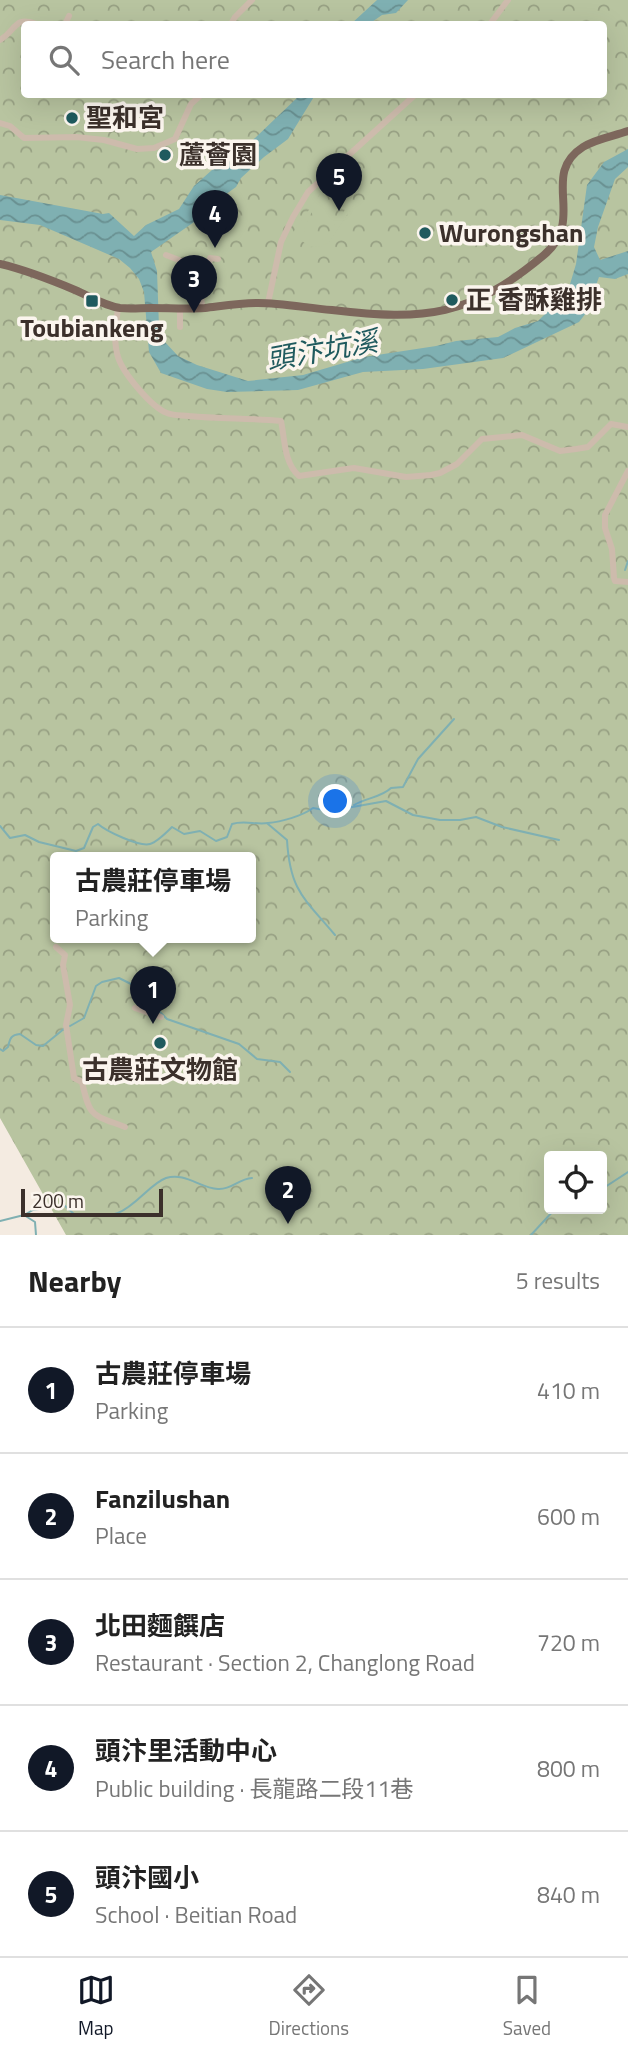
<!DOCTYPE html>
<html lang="en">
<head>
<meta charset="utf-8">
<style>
  body { margin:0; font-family:"Titillium Web","Noto Sans TC",sans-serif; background:#f6f6f6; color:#222 }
  .controls { position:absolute; right:21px; bottom:21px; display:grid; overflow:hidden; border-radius:7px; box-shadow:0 7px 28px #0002 }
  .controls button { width:63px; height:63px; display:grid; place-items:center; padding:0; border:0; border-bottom:2px solid #e0e0e0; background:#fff; color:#222; font:35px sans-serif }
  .scale { position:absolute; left:21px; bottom:18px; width:142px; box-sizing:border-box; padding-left:7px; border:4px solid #3b302b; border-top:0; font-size:19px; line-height:24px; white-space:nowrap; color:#3b302b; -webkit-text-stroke:5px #fbf5ee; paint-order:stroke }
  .you { position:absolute; left:336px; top:802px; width:24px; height:24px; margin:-18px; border:5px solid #fff; border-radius:50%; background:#1a73e8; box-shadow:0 0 0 10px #1a73e833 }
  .badge { display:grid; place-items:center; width:46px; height:46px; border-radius:50%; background:#111827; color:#fff; font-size:23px; font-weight:700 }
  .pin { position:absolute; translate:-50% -58px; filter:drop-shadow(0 2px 4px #0008) }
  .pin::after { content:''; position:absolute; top:37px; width:24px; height:21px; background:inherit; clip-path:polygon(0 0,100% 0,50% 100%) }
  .popup { position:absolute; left:50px; top:852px; width:206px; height:91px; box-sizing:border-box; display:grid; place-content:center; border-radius:7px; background:#fff; filter:drop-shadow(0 2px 5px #0005); font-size:23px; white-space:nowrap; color:#767676 }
  .popup b { font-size:26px; color:#222 }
  .popup::after { content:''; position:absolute; left:50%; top:100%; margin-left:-14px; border:14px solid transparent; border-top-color:#fff }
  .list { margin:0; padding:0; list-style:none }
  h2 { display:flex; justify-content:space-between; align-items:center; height:91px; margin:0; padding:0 28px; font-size:30px }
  h2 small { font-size:23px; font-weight:400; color:#767676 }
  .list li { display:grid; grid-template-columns:46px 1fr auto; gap:21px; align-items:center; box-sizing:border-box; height:126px; padding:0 28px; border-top:2px solid #e0e0e0 }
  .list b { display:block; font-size:26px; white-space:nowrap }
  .list p { margin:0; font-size:23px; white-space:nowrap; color:#767676 }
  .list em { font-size:23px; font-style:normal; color:#767676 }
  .icon { flex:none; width:38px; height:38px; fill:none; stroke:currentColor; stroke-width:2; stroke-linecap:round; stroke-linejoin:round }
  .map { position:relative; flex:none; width:628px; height:1235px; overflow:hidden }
  .search { position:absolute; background:#fff; box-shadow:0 7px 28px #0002; left:21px; right:21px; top:21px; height:77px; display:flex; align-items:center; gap:18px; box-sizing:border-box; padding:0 24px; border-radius:7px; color:#767676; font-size:26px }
  .sheet { height:721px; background:#fff }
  nav { display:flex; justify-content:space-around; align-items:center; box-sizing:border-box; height:98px; border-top:2px solid #e0e0e0; background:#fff; font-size:19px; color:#767676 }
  nav a { display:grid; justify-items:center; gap:4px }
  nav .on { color:#111827 }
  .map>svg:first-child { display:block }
</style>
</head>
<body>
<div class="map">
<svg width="628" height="1235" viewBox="0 0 628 1235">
  <defs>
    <pattern id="forest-crowns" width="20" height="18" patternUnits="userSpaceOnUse" patternTransform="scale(1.75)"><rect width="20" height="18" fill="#b8c4a0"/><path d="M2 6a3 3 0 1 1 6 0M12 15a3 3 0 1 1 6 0" fill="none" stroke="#97a083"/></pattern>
    <pattern id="water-waves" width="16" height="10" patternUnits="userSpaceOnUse" patternTransform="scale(1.75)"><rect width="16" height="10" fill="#7fb0b2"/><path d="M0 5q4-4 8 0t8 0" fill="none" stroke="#699091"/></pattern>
  </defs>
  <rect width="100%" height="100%" fill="#f4ebe1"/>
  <path fill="url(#forest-crowns)" fill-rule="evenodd" d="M0,0H628V1235H66L0,1118ZM24,24H604V94H24ZM55,858H251V938H55ZM549,1156H602V1209H549Z"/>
  <path fill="#b8c4a0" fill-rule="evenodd" d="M334,174L338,177L332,185L345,188L352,198L353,206L329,242L322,246L310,247L302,241L299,234L295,237L292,234ZM334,191L343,193L347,200V207L325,238L318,241L310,240L304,233C305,220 321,194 334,191Z"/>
  <path fill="url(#water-waves)" d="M377,0H408L396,13L382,15L369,24H351Z
    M300,95H315L288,139L264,157L241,178L236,187L208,207L197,220L151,252L157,271L159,327L164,341L178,356L197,365L248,381L303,375L364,357L436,346L456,341L498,337L515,328L538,321L568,291L576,264L587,185L604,162L628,149V167L615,179L598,227L594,247L600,260L628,251V274L615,279L599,277L586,313L579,322L503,358L423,369L363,372L298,390L227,392L207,389L161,373L149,352L144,292L139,279L130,268L119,259L40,225L0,220V195L103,214L109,213L134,236L146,225L179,209L194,186L212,170L232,160Z"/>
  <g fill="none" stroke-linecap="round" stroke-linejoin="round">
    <path stroke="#7fb0b2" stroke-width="2" d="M625,570L628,561
      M354,805C366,798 382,797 391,788L403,787L418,759L454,719
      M268,824L287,840C290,891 304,898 335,935
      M0,826L10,838L25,835L39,842L76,851L84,848L93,827L98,824C106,831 139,847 150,844C157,842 166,833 172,827L184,834L200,831L216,841L227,837L232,824C244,820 256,825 268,823C281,822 302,816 313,808L330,811L386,801L413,815L440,820H460L476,817L502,827L559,840
      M70,1026L84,1018L96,986L102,982L119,978L133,985L167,1019L239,1044L257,1059L280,1062L290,1072
      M0,1049L3,1051L8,1047C10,1038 11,1035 20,1034L36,1045L43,1046L65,1028
      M602,1189L628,1172
      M24,1215L33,1210L64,1205L75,1215C88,1214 106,1218 118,1213C136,1206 151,1183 166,1178C185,1172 200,1188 218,1189C232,1190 238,1179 252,1178
      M0,1221L24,1215L35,1222L36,1235
      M531,1235L555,1209"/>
    <path stroke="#cdbbac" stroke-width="6" d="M65,24L69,16
      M231,24L235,17L252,0
      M490,24L508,0
      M0,40C16,31 14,15 37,24
      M0,123L10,126L24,138L76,137L104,140L137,149L154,148L175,139L191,104L202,94
      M166,255L207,271
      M268,303L281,242L293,217L308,192L416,94
      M118,308C116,324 113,341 118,357C123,373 151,407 167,413C174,416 182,415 189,416C220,419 250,418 281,421C285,440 284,463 299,476L354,468L406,477L431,475L440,473L457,464L482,439L522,435L560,451L576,449L588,447L611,424L628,427
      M180,308V327
      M202,308L201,292L210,258L218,259
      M628,471L605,515V528L612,549L614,578L615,581L628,582
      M56,947L65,955L63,965L70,1005L66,1025L74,1078L82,1082C90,1118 91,1114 125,1127
      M135,1008L161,1017"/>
    <path stroke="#7d675c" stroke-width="8" d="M0,264C26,270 51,280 75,290C89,296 105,306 120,308C130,309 141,308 151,308C169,308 187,309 205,308C222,306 240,303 258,303C282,303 307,308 332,310C425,321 470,317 544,255C587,219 539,175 583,147C595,139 614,136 628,131"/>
  </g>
  <g fill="#1f5a5e" stroke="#fbf5ee" stroke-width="2.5">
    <circle cx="72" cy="118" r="7"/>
    <circle cx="165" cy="155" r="7"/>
    <circle cx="425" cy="233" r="7"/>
    <circle cx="452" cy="300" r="7"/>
    <rect x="85" y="294" width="14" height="14" rx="3.5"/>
    <circle cx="160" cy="1043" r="7"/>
  </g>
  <g text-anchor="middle" stroke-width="7" stroke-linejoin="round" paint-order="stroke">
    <g font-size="26" font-weight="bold" fill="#3b302b" stroke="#fbf5ee" text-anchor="start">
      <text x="86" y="127">聖和宮</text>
      <text x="179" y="164">蘆薈園</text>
      <text x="439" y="242">Wurongshan</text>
      <text x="466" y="309">正 香酥雞排</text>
      <text x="92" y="337" text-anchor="middle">Toubiankeng</text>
      <text x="160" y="1079" text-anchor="middle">古農莊文物館</text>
    </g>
    <g font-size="28" font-style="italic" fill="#1f5a5e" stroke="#fbf5ee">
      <text transform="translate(322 350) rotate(-10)" y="10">頭汴坑溪</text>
    </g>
  </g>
</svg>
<div class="controls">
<button><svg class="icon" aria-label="locate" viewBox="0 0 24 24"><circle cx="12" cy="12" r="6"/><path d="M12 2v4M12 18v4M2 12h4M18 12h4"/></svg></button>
</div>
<div class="scale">200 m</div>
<div class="you"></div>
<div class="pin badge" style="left:153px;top:1024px">1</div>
<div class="popup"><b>古農莊停車場</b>Parking</div>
<div class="pin badge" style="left:288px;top:1224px">2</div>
<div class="pin badge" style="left:194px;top:313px">3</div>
<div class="pin badge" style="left:215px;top:248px">4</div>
<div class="pin badge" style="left:339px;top:211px">5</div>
<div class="search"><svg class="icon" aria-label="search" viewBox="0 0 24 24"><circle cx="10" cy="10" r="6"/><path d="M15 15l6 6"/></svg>Search here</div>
</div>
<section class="sheet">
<h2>Nearby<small>5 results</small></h2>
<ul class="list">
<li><span class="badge">1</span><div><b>古農莊停車場</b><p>Parking</p></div><em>410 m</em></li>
<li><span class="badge">2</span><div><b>Fanzilushan</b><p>Place</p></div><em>600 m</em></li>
<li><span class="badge">3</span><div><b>北田麵饌店</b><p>Restaurant · Section 2, Changlong Road</p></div><em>720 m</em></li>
<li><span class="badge">4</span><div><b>頭汴里活動中心</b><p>Public building · 長龍路二段11巷</p></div><em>800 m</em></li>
<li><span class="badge">5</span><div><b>頭汴國小</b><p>School · Beitian Road</p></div><em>840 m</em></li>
</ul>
</section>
<nav>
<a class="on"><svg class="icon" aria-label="map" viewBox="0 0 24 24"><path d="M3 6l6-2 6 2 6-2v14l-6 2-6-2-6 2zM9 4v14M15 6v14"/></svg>Map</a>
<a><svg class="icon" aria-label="directions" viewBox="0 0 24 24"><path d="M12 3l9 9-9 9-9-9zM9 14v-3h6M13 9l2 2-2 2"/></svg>Directions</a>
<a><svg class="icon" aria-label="saved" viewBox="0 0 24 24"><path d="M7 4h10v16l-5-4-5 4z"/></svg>Saved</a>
</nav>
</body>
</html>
